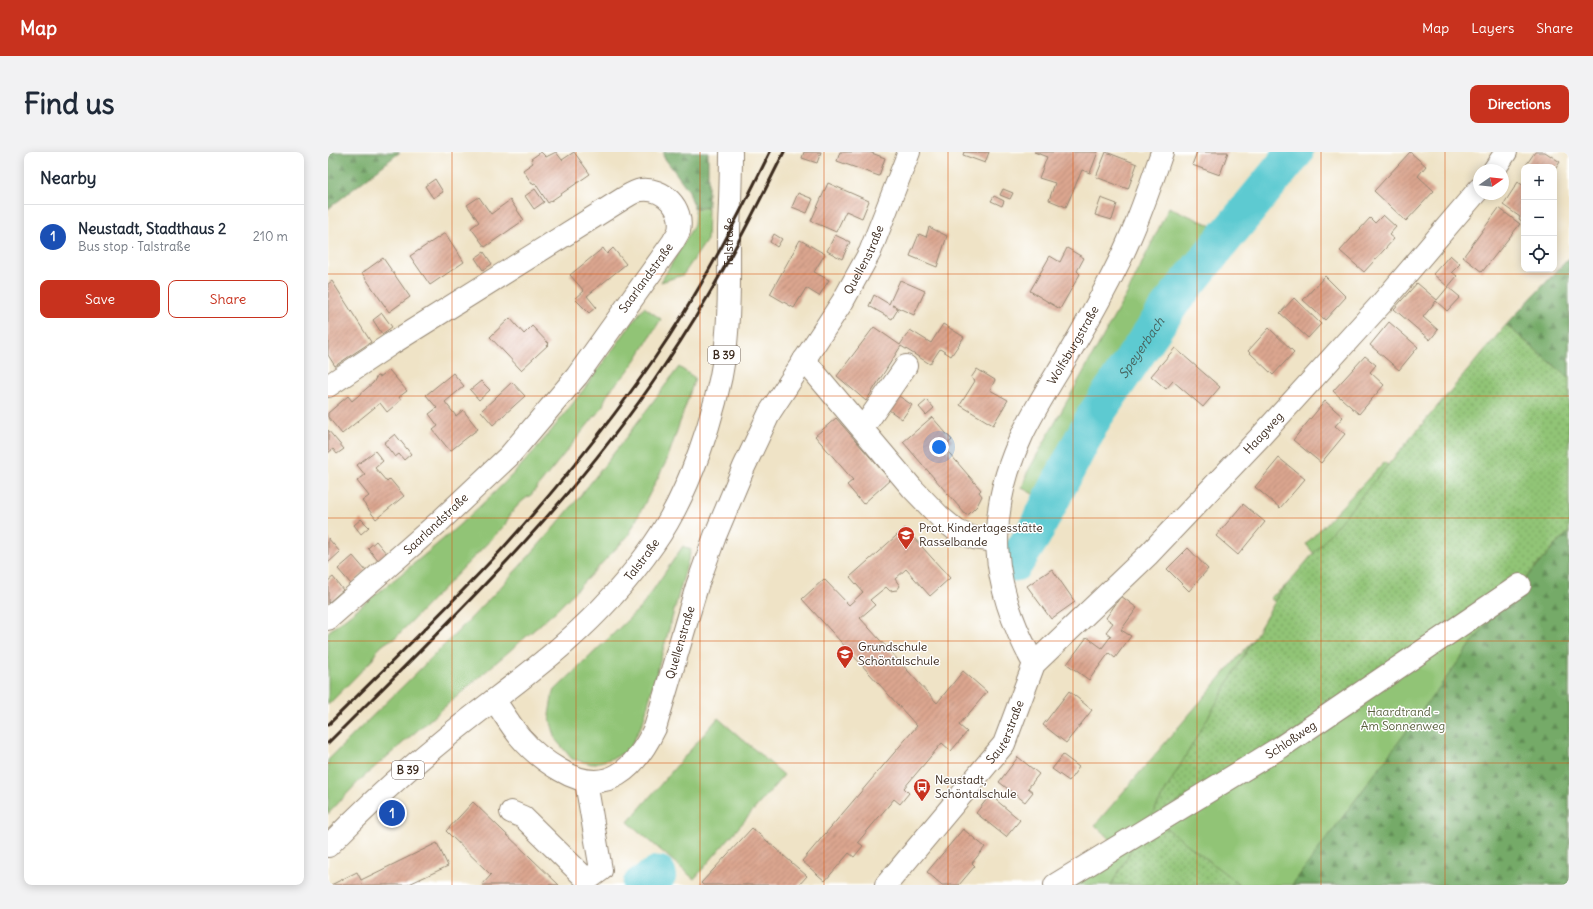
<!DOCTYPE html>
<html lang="en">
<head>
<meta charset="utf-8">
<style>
  body { margin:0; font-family:Delius,sans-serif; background:#f2f2f3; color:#1f2937 }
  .controls { position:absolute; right:12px; top:12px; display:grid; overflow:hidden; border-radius:8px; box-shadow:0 2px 10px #0003 }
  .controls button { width:36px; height:36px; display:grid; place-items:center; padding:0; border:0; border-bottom:1px solid #e0e1e3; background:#fff; color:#1f2937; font:20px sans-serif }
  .compass { position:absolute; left:1145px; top:12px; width:36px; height:36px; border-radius:50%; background:#fff; box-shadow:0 2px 10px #0003; rotate:76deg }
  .you { position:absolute; left:611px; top:295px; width:14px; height:14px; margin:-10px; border:3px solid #fff; border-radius:50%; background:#1a73e8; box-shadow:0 0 0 6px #1a73e833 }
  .badge { display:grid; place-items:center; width:26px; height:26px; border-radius:50%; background:#c8321e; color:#fff; font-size:13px; font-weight:700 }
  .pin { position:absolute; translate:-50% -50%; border:2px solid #fff; box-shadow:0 1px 4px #0006 }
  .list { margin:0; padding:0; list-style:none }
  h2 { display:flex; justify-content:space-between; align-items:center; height:52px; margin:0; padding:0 16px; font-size:17px }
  h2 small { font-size:13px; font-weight:400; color:#747a83 }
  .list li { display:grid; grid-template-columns:26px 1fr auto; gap:12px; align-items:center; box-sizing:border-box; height:64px; padding:0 16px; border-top:1px solid #e0e1e3 }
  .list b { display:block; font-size:15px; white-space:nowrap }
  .list p { margin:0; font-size:13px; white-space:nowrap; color:#747a83 }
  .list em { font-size:13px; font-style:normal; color:#747a83 }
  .actions { display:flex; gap:8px; padding:12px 16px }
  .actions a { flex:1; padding:9px 0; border:1px solid #c8321e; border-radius:8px; text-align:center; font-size:14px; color:#c8321e }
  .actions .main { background:#c8321e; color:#fff }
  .icon { flex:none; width:22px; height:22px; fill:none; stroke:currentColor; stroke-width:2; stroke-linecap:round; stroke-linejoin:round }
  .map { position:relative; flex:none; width:1241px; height:733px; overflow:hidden; border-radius:8px }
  header { display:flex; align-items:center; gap:24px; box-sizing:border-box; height:56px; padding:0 20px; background:#c8321e; color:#fff }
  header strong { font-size:19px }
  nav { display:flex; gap:22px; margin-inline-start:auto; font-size:14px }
  .intro { display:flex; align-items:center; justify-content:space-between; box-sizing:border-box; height:96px; padding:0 24px }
  h1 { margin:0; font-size:28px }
  .button { padding:10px 18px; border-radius:8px; background:#c8321e; color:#fff; font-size:14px; font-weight:700 }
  main { display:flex; gap:24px; padding:0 24px }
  aside { flex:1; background:#fff; border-radius:8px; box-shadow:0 2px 10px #0003 }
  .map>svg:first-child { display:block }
</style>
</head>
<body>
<header>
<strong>Map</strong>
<nav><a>Map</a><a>Layers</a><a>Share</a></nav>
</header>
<div class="intro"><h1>Find us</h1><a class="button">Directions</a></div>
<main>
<aside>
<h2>Nearby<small></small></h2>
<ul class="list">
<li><span class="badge" style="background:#1a4fb4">1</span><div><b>Neustadt, Stadthaus 2</b><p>Bus stop · Talstraße</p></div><em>210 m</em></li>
</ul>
<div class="actions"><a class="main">Save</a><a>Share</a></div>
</aside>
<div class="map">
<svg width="1241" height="733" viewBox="0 0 1241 733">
  <defs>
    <pattern id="forest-firs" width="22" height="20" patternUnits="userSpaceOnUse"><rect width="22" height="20" fill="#74aa67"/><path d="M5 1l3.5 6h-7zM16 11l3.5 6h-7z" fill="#608b54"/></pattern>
    <pattern id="garden-dots" width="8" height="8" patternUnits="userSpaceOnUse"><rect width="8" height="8" fill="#91c476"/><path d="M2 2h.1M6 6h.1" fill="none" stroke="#789f60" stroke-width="1.8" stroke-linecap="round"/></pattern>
    <pattern id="building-hatch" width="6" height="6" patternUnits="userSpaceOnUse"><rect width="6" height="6" fill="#dba68f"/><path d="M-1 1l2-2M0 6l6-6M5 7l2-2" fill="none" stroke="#b38774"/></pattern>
  </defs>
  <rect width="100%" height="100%" fill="#fff"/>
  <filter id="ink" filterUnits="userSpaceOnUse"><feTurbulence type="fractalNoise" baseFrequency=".025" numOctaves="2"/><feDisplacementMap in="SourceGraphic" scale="8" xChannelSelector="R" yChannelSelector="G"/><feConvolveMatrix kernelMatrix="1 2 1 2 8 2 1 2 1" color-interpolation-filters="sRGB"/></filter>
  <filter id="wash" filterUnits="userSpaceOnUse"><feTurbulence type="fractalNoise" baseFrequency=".012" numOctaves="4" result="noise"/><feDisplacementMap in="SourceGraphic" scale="16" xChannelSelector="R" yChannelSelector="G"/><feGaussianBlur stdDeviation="0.9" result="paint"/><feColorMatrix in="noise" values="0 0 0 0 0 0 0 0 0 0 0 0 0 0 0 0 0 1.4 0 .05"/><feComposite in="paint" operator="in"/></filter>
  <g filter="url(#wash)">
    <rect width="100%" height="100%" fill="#efe3c6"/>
    <path fill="#91c476" stroke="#66774a" d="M380,55L379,88L355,123L333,130L366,73L367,57Z
      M841,55L891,77L821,171L759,262L716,348L694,336L699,321L801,138Z
      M316,155L333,167C322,184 312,203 300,219C291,231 278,238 275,254L203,343C191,350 182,361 177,373L68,485C58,490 48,496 45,507L0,553V480C65,429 131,378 189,318C236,268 275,210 316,155Z
      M1241,155V733H740L792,697L767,673L953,455L942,446L991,408L978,392L1056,310L1092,338L1204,231L1232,183Z
      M351,215L367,226L339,308L300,384L229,458L32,628L0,662V608C77,531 158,456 229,372C272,321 311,268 351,215Z
      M355,394L363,398L315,570L301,598L286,606L264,612L244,607L228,588L221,563L225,540L314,454Z
      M390,566L456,623L366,727L300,670Z"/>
    <path fill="url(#forest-firs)" stroke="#586a42" d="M0,0H72L0,57Z
      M336,0H380V54L366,56L361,39L335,4Z
      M1241,106V226L1178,173Z
      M1241,380V733H964L1165,463L1228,392Z"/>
    <path fill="url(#garden-dots)" stroke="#66774a" d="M1178,173L1241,226V380L1228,392L1165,463L824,665L912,733H783L952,441Z"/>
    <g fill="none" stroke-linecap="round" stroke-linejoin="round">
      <g stroke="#5dcad1" stroke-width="37">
        <path id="s1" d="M687,411L705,383L766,265L844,150L967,0"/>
        <path d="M313,733L330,722"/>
      </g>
    </g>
    <g id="blocks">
      <path fill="url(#building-hatch)" d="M213,0L218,5L228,0L234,8L246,0L262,22L220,51L207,31L204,32L195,18L205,11L203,7Z
        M476,0H493L489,11L474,6Z
        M512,0H541L557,6L551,24L509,9Z
        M636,0H661L657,11L635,3Z
        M706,0H770L762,21L754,18L738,55L721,48L727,31L711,26L719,5Z
        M778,0L809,12L800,37L768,25Z
        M869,0H900L892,23L864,13Z
        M1082,0L1098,14L1090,24L1106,39L1078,69L1046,39Z
        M1207,0H1217L1232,10L1226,19V15H1200L1198,13Z
        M107,27L115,40L105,46L97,34Z
        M1190,30L1196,34V71L1191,67L1192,65L1175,53Z
        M500,31L541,49L534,66L518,59L508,80L483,69Z
        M207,37L216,50L206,57L197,44Z
        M675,37L685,41L682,47L672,43Z
        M470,41L485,47L479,61L464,55Z
        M666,44L676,49L674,54L663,49Z
        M151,45L163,62L182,48L196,68L157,95L143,76L151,70L139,53Z
        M773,46L789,52L784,68L767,63Z
        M1171,56L1192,72L1154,120L1135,105Z
        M1055,63L1068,75L1061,83L1066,87L1036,120L1012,99L1042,66L1047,71Z
        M601,75L619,84L609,115L582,104L591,82L598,85Z
        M117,81L136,110L102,133L82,104Z
        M446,82L454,87L449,95L442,90Z
        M507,83L522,90L514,107L499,99Z
        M472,88L497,102L486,120L501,128L491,144L478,136L466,156L442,142Z
        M275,96L279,102L285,96L298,112L259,144L268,155L261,161L247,147L256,139L242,123Z
        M739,96L756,106L749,119L752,122L732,157L702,139L722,104L732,110Z
        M156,100L164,112L155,118L147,106Z
        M1122,103L1132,112L1124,120L1129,124L1120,135L1105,122Z
        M55,106L82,145L61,160L34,121Z
        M997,124L1018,145L997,168L975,148Z
        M572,128L597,139L586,163L564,153L570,157L564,167L541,154L546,143L561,152Z
        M4,129L43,190L7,214L0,203V132Z
        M1089,131L1109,148L1120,135L1132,145L1119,159L1108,149L1095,165L1110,178L1102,188L1066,157Z
        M966,146L993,172L980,186L952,161Z
        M54,161L64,175L54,182L45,168Z
        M182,166L196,182L204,174L221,192L193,218L162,185Z
        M1061,170L1090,195L1071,218L1042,193Z
        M615,172L636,185L623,204L612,197L602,212L573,194L538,249L509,224L546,175L572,193L582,178L603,191Z
        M941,176L966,200L945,223L920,199Z
        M847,196L892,235L875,255L845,229L838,237L823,224Z
        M1037,204L1048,213L1042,220L1056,233L1031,262L1005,239Z
        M649,217L667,228L662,238L680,248L665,273L632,253L647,229L643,226Z
        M61,218L79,239L71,245L73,248L59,260L52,251L14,282L0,265V261L20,244L24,249L45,231L49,224L52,225Z
        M125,221L136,234L117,250L128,264L135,258L150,277L122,299L105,278L110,274L101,262L109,256L98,243Z
        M153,229L162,238L151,248L142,238Z
        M184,230L197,244L165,273L153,259Z
        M568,242L584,253L574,267L558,256Z
        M599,248L606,256L598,263L591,255Z
        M997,249L1015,265L1007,274L1017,282L993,311L965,288Z
        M604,265L624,288L616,295L653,338L651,340L654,344L649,354L641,362L638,363L575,290Z
        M508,266L562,328L535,352L519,333L525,328L487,284Z
        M0,278L16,297L9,302L5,297L0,301Z
        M67,282L83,302L76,308L71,302L67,305L56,291Z
        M47,299L55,309L47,316L59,330L62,327L76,344L48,367L34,349L41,344L29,329L37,323L29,313Z
        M951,306L977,327L952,356L927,335Z
        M915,352L937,370L910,403L888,384Z
        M33,367L41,375L33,382L26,373Z
        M577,376L622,426L602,444L578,417L567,427L572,434L569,438L562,439L558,435L542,448L547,453L532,466L609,551L635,519L659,540L631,573L639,580L623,599L614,591L576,636L581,641L572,652L566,647L530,690L535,694L526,705L521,701L497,729L474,709L589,574L474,447L496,427L521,453L535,440L522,425Z
        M0,386L12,400L0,411Z
        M48,389L59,402L50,409L40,396Z
        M860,396L880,417L861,439L839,417Z
        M25,404L38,419L23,432L10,417Z
        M724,417L747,450L723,467L699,434Z
        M5,425L15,438L0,451V429Z
        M793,444L809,456L793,478L803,484L787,506L781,501L761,528L739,512L759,485L774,496L783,484L778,480L785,471L778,466Z
        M741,539L764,558L738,591L715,573Z
        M735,603L751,615L741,629L724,617Z
        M690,605L711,622L700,636L705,640L697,650L671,630Z
        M662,643L692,668L678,685L648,661Z
        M145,650L231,733H154L163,723L118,679Z
        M424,676L479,724L471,733H375L373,731Z
        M635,677L657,695L644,711L647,714L631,733H614L599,720Z
        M109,691L120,714L79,733H3L29,720L33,728Z"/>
    </g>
  </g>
  <g filter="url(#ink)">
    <use href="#blocks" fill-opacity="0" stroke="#958672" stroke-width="1"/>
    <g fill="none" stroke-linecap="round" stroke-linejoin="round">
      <defs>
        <g id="minor">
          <path d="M1166,18L1178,0"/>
          <path d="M476,208L584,336L611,364L629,379L646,386L668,389"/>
          <path d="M0,234L63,192L296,46C301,43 307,39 313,38C335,35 356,56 351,79C350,82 347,86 345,90L249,224L181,304L112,369L0,467"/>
          <path d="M535,276L578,214"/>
          <path id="s2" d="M706,512C662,433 656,363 695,281C712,246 735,213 754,179C771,149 788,119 801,88C814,59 824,29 834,0"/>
          <path id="s3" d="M166,548C175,560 183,574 192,585C203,598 218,610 232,618C279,646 307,617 327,576L369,434L387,384L416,315L442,260L515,149L542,100L581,0"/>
          <path d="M183,660L195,665L259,728L273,718L258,630"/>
          <path id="s4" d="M558,733L676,592L706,512L821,402L933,284L1053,152L1151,37"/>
          <path id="s5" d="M727,733L953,595L1192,433"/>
        </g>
        <g id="major">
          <path id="s6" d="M0,694C38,655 78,618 120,584C159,552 200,524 237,491C270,462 301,428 326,392C361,342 388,262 397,201C402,160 401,119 401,77C402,51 403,26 403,0"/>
        </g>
      </defs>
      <use href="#minor" stroke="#958672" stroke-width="24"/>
      <use href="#major" stroke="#958672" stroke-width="24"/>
      <use href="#minor" stroke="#fff" stroke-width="22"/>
      <use href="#major" stroke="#fff" stroke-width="22"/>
      <path stroke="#3b2a1e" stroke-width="3" d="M0,573C58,515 119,457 175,396C229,336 280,274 326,207C371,142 407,71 442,0
        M0,591C119,472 242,355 336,214C382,147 420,73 456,0"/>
    </g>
  </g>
  <path fill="none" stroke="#d7540e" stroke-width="1" stroke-opacity="0.55" d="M124,0V733M248,0V733M372,0V733M496,0V733M620,0V733M745,0V733M869,0V733M993,0V733M1117,0V733M0,122H1241M0,244H1241M0,366H1241M0,489H1241M0,611H1241"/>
  <defs>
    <symbol id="school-pin" viewBox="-11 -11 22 30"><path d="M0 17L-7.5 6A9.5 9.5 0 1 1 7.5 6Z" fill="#c8321e" stroke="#fff"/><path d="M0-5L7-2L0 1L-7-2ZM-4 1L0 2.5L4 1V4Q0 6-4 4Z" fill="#fff"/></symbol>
    <symbol id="bus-pin" viewBox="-11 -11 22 30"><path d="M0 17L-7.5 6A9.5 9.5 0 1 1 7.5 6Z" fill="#c8321e" stroke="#fff"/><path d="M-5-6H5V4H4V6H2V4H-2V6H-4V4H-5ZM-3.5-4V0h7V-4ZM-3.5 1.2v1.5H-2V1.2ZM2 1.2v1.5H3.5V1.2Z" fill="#fff"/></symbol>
  </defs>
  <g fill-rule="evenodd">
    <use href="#school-pin" x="568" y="373" width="20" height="27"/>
    <use href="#school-pin" x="507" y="492" width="20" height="27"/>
    <use href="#bus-pin" x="584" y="625" width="20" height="27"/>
  </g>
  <g text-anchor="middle" stroke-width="3" stroke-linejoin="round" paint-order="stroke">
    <g fill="#fff" stroke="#766a62" stroke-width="1">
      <rect x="380" y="194" width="32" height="18" rx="3"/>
      <rect x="64" y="609" width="32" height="18" rx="3"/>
    </g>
    <g font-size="11" font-weight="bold" fill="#3b2a1e">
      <text x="396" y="207">B 39</text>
      <text x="80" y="622">B 39</text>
    </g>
    <g font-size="12" fill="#3b2a1e" stroke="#fff">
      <text dy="4" stroke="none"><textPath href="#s6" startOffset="762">Talstraße</textPath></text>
      <text dy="4" stroke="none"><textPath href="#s3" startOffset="735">Quellenstraße</textPath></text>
      <text transform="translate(318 126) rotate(-54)" y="4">Saarlandstraße</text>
      <text dy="4" stroke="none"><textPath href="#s2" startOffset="343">Wolfsburgstraße</textPath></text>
      <text dy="4" stroke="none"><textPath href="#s4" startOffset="595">Haagweg</textPath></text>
      <text transform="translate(108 372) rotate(-43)" y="4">Saarlandstraße</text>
      <text dy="4" stroke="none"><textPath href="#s6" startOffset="426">Talstraße</textPath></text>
      <text dy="4" stroke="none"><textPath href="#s3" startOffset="308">Quellenstraße</textPath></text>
      <text dy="4" stroke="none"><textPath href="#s4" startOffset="195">Sauterstraße</textPath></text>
      <text dy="4" stroke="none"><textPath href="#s5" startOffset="277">Schloßweg</textPath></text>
    </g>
    <g font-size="12" fill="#3b2a1e" stroke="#fff" text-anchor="start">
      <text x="591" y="380">Prot. Kindertagesstätte<tspan x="591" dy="14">Rasselbande</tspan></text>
      <text x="530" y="499">Grundschule<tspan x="530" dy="14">Schöntalschule</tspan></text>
      <text x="607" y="632">Neustadt,<tspan x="607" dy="14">Schöntalschule</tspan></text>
    </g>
    <g font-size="12" fill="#59603d" stroke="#fff">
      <text x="1075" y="564">Haardtrand -<tspan x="1075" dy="14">Am Sonnenweg</tspan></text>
    </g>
    <g font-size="13" font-style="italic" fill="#47625d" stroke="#fff">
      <text dy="5" stroke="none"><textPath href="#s1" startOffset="250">Speyerbach</textPath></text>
    </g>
  </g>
</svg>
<div class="controls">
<button>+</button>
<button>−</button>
<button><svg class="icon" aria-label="locate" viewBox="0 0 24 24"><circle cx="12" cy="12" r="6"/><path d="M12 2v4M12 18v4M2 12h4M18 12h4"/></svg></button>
</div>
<svg class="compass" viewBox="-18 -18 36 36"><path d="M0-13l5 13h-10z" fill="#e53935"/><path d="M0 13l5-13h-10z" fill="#747a83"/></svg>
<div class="you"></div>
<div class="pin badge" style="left:64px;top:661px;background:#1a4fb4">1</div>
</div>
</main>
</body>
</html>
